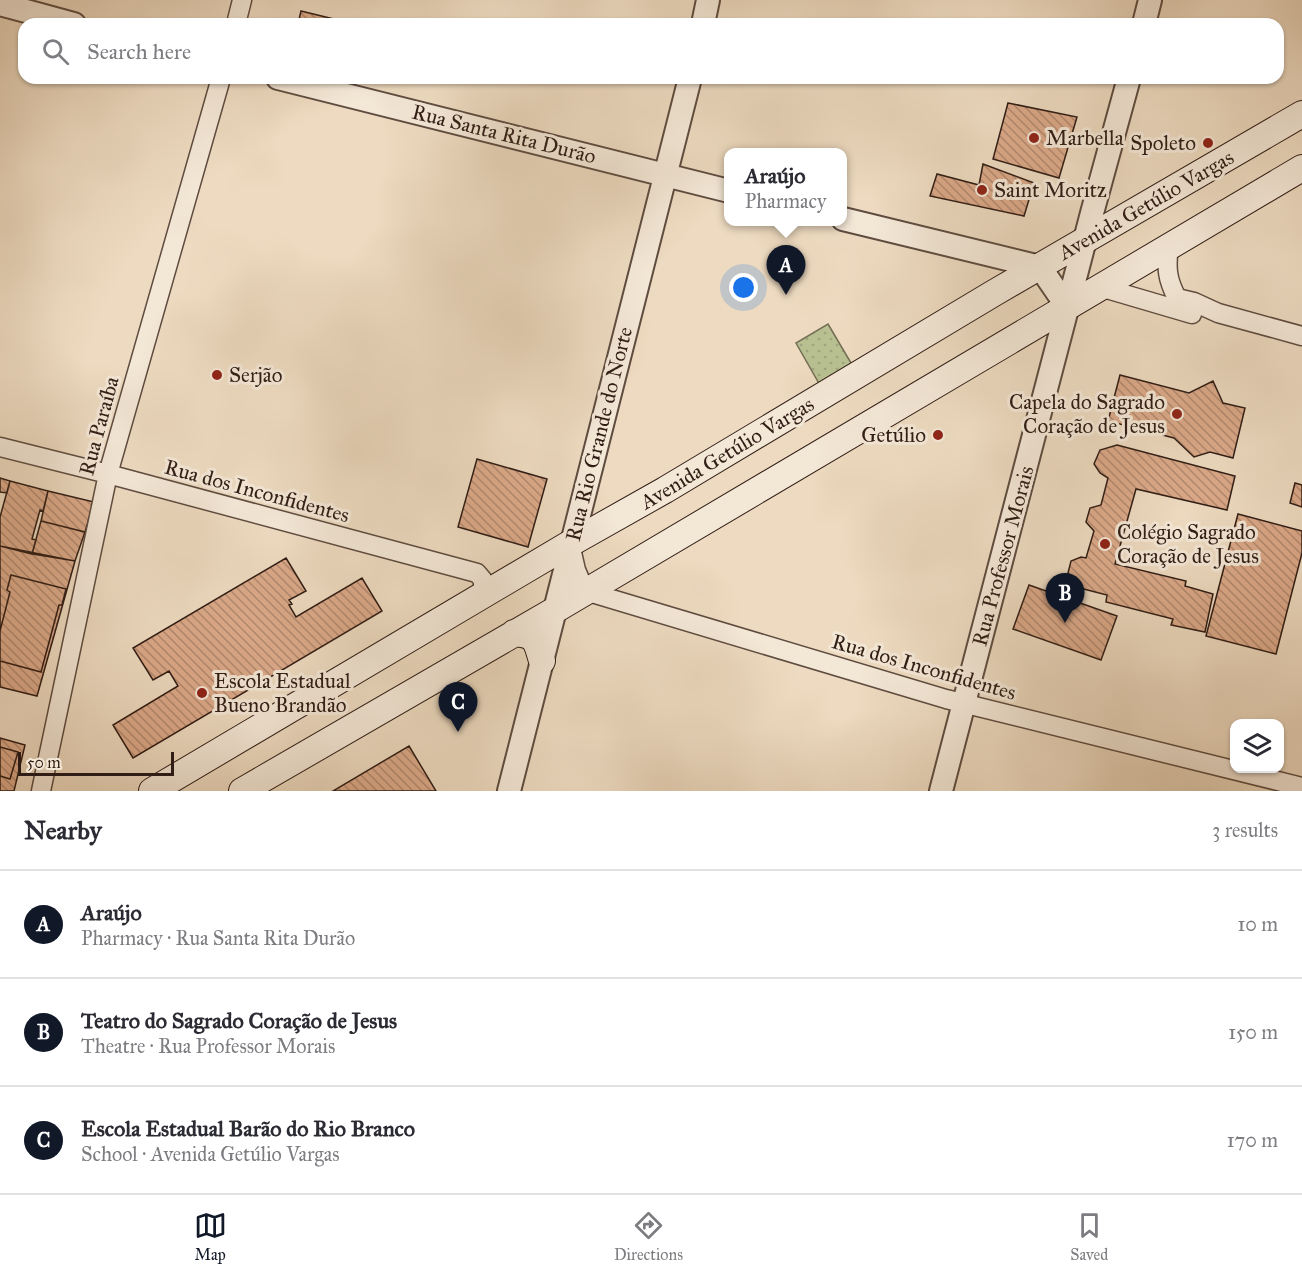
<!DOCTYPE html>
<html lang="en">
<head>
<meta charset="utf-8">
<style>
  body { margin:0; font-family:"IM FELL Great Primer",serif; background:#f7f7f7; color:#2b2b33 }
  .controls { position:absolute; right:18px; bottom:18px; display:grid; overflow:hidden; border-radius:12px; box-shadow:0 2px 4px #0004 }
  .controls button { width:54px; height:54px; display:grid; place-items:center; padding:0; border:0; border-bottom:2px solid #e1e1e2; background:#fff; color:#2b2b33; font:30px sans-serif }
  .scale { position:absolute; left:18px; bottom:15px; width:156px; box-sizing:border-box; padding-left:6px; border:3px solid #301d15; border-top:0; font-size:16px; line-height:21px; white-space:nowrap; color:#301d15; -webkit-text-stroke:4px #f3e7d6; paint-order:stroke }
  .you { position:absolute; left:744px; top:288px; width:21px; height:21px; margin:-15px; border:4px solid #fff; border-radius:50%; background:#1a73e8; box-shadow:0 0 0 9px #1a73e833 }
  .badge { display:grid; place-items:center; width:39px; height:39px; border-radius:50%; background:#111827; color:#fff; font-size:20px; font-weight:700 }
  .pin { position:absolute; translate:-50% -50px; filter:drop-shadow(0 2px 3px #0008) }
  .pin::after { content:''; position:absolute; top:32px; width:21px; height:18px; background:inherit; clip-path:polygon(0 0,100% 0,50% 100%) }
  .popup { position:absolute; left:724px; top:148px; width:123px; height:78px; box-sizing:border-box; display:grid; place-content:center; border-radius:12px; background:#fff; filter:drop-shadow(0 2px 4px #0005); font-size:20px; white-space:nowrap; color:#7c7c81 }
  .popup b { font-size:22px; color:#2b2b33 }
  .popup::after { content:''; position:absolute; left:50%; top:100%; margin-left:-12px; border:12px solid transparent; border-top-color:#fff }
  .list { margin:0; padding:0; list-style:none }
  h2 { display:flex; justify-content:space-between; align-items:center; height:78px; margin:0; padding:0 24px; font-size:26px }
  h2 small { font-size:20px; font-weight:400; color:#7c7c81 }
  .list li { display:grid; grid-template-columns:39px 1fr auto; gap:18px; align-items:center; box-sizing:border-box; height:108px; padding:0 24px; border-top:2px solid #e1e1e2 }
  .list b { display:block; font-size:22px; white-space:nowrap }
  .list p { margin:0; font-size:20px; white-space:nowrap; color:#7c7c81 }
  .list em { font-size:20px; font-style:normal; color:#7c7c81 }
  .icon { flex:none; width:33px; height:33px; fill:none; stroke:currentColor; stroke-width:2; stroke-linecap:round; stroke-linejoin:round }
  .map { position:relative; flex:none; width:1302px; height:791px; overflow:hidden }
  .search { position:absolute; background:#fff; box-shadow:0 2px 4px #0004; left:18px; right:18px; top:18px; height:66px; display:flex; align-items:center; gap:15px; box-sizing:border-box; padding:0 21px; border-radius:18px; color:#7c7c81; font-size:22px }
  .sheet { height:402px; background:#fff }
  nav { display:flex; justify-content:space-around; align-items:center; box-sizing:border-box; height:84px; border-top:2px solid #e1e1e2; background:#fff; font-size:16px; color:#7c7c81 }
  nav a { display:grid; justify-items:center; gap:3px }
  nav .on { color:#111827 }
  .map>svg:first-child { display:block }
</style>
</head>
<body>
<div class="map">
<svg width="1302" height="791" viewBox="0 0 1302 791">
  <defs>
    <pattern id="park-dots" width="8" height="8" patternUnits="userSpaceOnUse" patternTransform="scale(1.5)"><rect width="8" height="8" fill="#b8c092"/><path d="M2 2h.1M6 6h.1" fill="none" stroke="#9ea57d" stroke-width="1.8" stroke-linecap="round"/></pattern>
    <pattern id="building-back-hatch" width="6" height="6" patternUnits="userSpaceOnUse" patternTransform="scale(1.5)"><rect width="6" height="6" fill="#dba989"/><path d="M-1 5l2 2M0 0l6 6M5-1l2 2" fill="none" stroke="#b2896f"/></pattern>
  </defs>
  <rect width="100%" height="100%" fill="#eddac0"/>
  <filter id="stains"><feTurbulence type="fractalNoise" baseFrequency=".00333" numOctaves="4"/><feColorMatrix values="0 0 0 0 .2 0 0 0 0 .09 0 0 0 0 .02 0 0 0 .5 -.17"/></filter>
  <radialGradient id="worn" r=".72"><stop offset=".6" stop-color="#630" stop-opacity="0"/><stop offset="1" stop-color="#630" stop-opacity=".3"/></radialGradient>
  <path fill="url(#park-dots)" stroke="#746e54" stroke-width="1.5" d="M828,324L854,368L821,387L796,343Z"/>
  <path fill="url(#building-back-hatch)" stroke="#301d15" stroke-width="1.5" d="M301,11L342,21L352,24H298Z
    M1008,103L1077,117L1059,178L993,159Z
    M983,164L1034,183L1024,216L930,196L937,174L979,185Z
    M1120,375L1189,393L1213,381L1223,403L1245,408L1233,458L1210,452L1194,457L1174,438L1108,421Z
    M1117,445L1235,476L1227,510L1136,489L1115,564L1186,581L1185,586L1213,594L1205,632L1171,625L1173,619L1106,602L1107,595L1076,587L1067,577L1071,561L1081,557L1086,558L1094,531L1086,522L1090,508L1101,505L1108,478L1100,473L1094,464L1100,450Z
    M477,459L547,479L528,547L458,527Z
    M0,478L10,481L7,493L0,492Z
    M10,481L48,491L43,511L40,510L32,539L36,540L32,554L0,546V517Z
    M1295,483L1302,485V507L1290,503Z
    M48,491L94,502L85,532L41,521Z
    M1238,514L1302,531V553L1276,654L1206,636Z
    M41,521L85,532L75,561L32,554Z
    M0,546L75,561L37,696L0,687Z
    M286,558L306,591L289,600L292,604L289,605L296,617L362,578L382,611L133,758L113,725L178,686L169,671L153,680L133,648Z
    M11,575L66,589L62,605H59L41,672L0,661V631L10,592L7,590Z
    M1029,585L1117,616L1101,660L1013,629Z
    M0,738L25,745L14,791H0Z
    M409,746L436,791H333Z
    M0,747L18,752L10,779L0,776Z"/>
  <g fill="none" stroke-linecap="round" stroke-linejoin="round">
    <defs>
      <path id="minor" d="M236,24L242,0
        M1169,246C1166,268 1167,279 1177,298L1194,302L1218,313L1302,336
        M1100,287L1192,314
        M0,447L108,474L477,573L483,580V596
        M571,548L576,570L585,591L946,699L1302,787
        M41,791L108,474L221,78"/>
      <path id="tertiary" d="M0,4L74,24
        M703,24L708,0
        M1144,24L1150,0
        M278,78L729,191
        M843,219L1040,267L1068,308
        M509,791L690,78
        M941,791L1092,213L1129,78"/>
      <path id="secondary" d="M514,633C536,635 536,640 542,661
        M152,791L571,543L665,490L994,293L1302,114
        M242,791L555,610L1302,168"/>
    </defs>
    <use href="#minor" stroke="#5f4c40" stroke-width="21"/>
    <use href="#tertiary" stroke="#5f4c40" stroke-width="26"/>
    <use href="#secondary" stroke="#301d15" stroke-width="28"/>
    <use href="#minor" stroke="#f3e7d6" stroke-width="18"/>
    <use href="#tertiary" stroke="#f3e7d6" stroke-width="22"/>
    <use href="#secondary" stroke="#f3e7d6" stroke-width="26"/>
  </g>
  <g fill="#8f2418" stroke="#f3e7d6" stroke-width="2">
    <circle cx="1034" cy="138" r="6"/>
    <circle cx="1208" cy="143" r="6"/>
    <circle cx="982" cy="190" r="6"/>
    <circle cx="217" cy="375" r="6"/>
    <circle cx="1177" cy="414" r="6"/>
    <circle cx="938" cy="435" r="6"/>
    <circle cx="1105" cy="544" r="6"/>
    <circle cx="202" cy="693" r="6"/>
  </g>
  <g text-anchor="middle" stroke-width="6" stroke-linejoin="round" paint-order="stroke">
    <g font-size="21" fill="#301d15" stroke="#f3e7d6">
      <text transform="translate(504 134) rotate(14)" y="7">Rua Santa Rita Durão</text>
      <text transform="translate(1146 205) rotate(-30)" y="7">Avenida Getúlio Vargas</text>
      <text transform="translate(99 426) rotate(-75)" y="7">Rua Paraíba</text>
      <text transform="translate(599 434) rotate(-76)" y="7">Rua Rio Grande do Norte</text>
      <text transform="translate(727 453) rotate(-31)" y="7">Avenida Getúlio Vargas</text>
      <text transform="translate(257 491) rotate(15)" y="7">Rua dos Inconfidentes</text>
      <text transform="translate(1003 556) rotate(-75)" y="7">Rua Professor Morais</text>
      <text transform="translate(924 667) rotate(16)" y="7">Rua dos Inconfidentes</text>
    </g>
    <g font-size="21" fill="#301d15" stroke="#f3e7d6" text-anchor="start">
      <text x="1046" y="145">Marbella</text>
      <text x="1196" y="150" text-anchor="end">Spoleto</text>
      <text x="994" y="197">Saint Moritz</text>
      <text x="229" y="382">Serjão</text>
      <text x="1165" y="409" text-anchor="end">Capela do Sagrado<tspan x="1165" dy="24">Coração de Jesus</tspan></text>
      <text x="926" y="442" text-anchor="end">Getúlio</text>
      <text x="1117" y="539">Colégio Sagrado<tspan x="1117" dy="24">Coração de Jesus</tspan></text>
      <text x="214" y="688">Escola Estadual<tspan x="214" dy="24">Bueno Brandão</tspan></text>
    </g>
  </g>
  <rect width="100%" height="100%" filter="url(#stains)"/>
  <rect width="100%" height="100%" fill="url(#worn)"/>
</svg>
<div class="controls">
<button><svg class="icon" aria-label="layers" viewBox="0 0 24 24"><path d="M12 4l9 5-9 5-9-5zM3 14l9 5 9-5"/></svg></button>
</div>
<div class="scale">50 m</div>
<div class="you"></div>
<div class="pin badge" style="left:786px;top:295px">A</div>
<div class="popup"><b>Araújo</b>Pharmacy</div>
<div class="pin badge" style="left:1065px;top:623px">B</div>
<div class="pin badge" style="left:458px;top:732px">C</div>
<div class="search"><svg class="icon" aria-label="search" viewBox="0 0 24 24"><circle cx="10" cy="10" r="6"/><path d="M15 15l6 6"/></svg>Search here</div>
</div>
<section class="sheet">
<h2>Nearby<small>3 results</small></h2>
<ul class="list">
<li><span class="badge">A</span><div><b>Araújo</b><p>Pharmacy · Rua Santa Rita Durão</p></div><em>10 m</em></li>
<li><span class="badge">B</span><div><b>Teatro do Sagrado Coração de Jesus</b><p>Theatre · Rua Professor Morais</p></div><em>150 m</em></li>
<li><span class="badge">C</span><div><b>Escola Estadual Barão do Rio Branco</b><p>School · Avenida Getúlio Vargas</p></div><em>170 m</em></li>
</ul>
</section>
<nav>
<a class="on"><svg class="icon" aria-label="map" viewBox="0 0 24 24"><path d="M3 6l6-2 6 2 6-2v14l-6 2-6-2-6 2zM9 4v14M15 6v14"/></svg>Map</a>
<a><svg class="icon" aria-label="directions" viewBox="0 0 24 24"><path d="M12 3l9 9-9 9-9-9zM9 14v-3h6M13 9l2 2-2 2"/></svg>Directions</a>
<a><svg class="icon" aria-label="saved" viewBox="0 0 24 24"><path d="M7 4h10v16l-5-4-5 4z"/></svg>Saved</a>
</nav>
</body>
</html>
